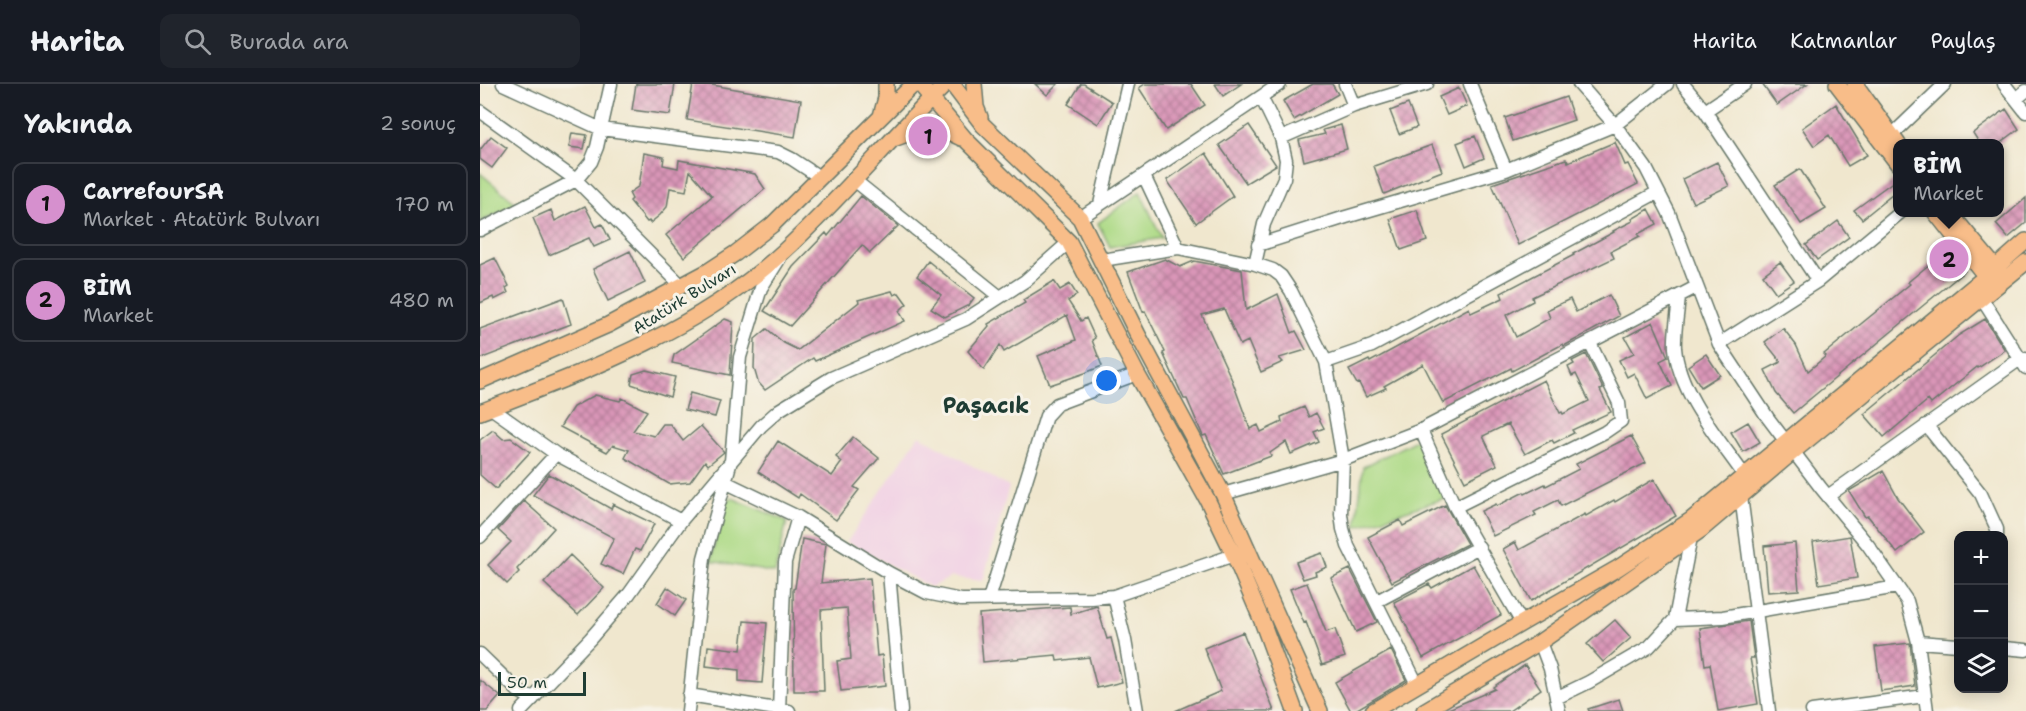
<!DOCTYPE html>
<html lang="tr">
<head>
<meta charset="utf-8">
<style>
  body { margin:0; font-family:"Shantell Sans",sans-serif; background:#20242c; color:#f1f3f6 }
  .controls { position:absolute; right:18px; bottom:18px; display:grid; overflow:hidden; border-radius:12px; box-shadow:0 3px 15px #0003 }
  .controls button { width:54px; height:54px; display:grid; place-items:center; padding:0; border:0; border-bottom:2px solid #363941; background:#171b24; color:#f1f3f6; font:30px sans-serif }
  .scale { position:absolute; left:18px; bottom:15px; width:88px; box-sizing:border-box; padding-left:6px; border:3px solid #1f3d34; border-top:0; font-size:16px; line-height:21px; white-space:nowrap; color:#1f3d34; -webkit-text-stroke:4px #f7f3e8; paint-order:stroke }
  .you { position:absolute; left:627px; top:297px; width:21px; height:21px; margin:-15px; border:4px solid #fff; border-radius:50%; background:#1a73e8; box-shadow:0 0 0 9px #1a73e833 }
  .badge { display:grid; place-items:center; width:39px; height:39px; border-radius:50%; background:#d690ce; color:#111; font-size:20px; font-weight:700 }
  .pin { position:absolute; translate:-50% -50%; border:3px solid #fff; box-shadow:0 2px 6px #0006 }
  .popup { position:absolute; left:1413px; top:55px; width:111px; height:78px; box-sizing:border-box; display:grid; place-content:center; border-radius:12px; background:#171b24; filter:drop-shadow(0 2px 4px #0005); font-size:20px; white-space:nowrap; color:#9ea1a6 }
  .popup b { font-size:22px; color:#f1f3f6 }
  .popup::after { content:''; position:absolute; left:50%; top:100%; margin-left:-12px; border:12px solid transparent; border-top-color:#171b24 }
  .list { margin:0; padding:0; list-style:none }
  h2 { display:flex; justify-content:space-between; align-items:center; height:78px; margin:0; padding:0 24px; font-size:26px }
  h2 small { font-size:20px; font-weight:400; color:#9ea1a6 }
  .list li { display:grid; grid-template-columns:39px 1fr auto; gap:18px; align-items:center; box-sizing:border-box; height:84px; margin:0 12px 12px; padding:0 12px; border:2px solid #363941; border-radius:12px }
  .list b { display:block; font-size:22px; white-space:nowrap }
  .list p { margin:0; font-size:20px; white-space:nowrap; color:#9ea1a6 }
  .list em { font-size:20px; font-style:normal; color:#9ea1a6 }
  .icon { flex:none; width:33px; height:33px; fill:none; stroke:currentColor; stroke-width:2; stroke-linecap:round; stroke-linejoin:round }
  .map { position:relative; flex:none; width:1546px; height:627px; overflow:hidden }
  header { display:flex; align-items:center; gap:36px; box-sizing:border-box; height:84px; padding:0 30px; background:#171b24; border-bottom:2px solid #363941 }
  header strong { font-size:28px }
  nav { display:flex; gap:33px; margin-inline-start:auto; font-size:21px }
  .search { width:420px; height:54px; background:#20242c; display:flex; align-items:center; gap:15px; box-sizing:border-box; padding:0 21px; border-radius:12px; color:#9ea1a6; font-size:22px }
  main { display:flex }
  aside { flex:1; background:#171b24 }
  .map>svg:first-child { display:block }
</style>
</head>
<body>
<header>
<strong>Harita</strong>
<div class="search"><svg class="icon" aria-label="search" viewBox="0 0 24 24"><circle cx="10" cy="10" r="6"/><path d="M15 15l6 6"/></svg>Burada ara</div>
<nav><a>Harita</a><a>Katmanlar</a><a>Paylaş</a></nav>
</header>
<main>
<aside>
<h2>Yakında<small>2 sonuç</small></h2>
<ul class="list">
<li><span class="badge">1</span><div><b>CarrefourSA</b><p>Market · Atatürk Bulvarı</p></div><em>170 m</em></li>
<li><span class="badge">2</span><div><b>BİM</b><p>Market</p></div><em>480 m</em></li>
</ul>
</aside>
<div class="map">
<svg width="1546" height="627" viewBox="0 0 1546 627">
  <defs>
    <pattern id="building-cross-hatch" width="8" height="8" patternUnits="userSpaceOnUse" patternTransform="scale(1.5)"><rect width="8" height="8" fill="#da96b8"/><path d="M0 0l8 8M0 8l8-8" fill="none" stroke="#b07c96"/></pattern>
  </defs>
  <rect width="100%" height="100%" fill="#f7f3e8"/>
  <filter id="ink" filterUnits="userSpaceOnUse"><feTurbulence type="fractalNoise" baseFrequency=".0167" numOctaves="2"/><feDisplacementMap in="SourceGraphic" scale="12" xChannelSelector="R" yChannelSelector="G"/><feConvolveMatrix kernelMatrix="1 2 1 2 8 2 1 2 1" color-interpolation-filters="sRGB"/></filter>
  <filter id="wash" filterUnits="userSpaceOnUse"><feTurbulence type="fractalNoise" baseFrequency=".008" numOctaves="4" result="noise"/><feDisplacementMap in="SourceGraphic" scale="24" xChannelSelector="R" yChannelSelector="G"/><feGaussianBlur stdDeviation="1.35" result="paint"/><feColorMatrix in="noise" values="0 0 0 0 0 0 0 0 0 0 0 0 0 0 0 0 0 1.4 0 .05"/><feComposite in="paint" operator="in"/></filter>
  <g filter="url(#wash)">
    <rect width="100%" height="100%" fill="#f0e7ce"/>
    <path fill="#f1d0e4" d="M439,351L529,403L503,497L472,493L451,503L367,458Z"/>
    <path fill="#adda86" stroke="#668c5d" stroke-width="1.5" d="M0,89L37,120L0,138Z
      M660,108L682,154L630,163L618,139Z
      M940,354L966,414L876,443L883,383Z
      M252,414L307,437L295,489L231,477L244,417Z"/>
    <g id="blocks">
      <path fill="url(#building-cross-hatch)" d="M156,0H195L190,31L152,26Z
        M213,0H226L321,16L315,53L207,36Z
        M555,0H578L567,11Z
        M601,0H604L632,18L618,40L588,20Z
        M665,0H711L725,21L686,46L659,4Z
        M735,0H761L743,12Z
        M833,0H852L858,10L814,36L803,17Z
        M1282,0H1327L1297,21Z
        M979,4L987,22L967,31L959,13Z
        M1086,13L1094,36L1033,57L1025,34Z
        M928,20L937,43L919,50L910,27Z
        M1356,20L1387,71L1368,82L1349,51L1334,62L1322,44Z
        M1526,25L1539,45L1519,60H1500L1493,49Z
        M769,41L796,81L766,99L739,61Z
        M861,41L867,65L824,77L819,56L845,50L843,46Z
        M92,49L107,51L104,65L89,63Z
        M11,52L27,64L12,84L0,75V66Z
        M995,52L1004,74L986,82L977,59Z
        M1135,58L1145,81L1148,80L1158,100L1038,161L1012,100L1086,75L1088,78Z
        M952,61L962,87L904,110L894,82Z
        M164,69L184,73L183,81L198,84L199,76L275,90L285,105L204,173L186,151L232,112L210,87L206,107L190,104L187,123L180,131L170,139L169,137L167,138L150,117L152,115L149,109L159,102Z
        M726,69L753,112L716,139L687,96Z
        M1237,78L1249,102L1213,119L1202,95Z
        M1320,85L1346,125L1321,140L1295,101Z
        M1414,97L1418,102V106L1382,135L1374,126Z
        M381,112L418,142L390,169L382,161L310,242L284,227L313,183L346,149L348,152Z
        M1546,114V139L1528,154L1516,140Z
        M105,122L116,143L122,140L130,156L114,163L109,154L69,171L53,134L71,126L75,137Z
        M1169,125L1177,140L1158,150L1160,152L1131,167L1134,174L1052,213L1053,217L1026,231L1036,253L1070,234L1067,226L1090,215L1096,228L1129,211L1139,232L1084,262L1083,260L1032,287L1031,284L963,319L943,280L904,302L906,304L886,313L879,299L877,300L869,286L889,276L890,278L989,224L991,229L1023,214L1021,209L1094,171L1093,170L1134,148L1133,147L1153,137L1152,135Z
        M937,126L947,157L921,166L910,135Z
        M1358,137L1369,153L1337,176L1326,161Z
        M1468,165L1485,187L1313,329L1296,309L1285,286L1301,278L1285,258L1303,244L1316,261L1328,287L1346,272L1344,270L1430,200L1428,198Z
        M150,167L165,199L128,217L113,185Z
        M15,174L29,202L26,204L28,209L14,216L13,213L0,219V181Z
        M685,175L700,183L714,177L762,186L766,226L798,210L812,249L816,247L826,266L799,274L803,278L781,288L768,257L760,261L744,225L722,231L752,296L770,345L778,341L781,348L802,338L801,333L824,323L829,333L836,329L844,344L834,348L839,358L811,370L806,358L790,369L791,372L744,390L726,351L723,352L707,315H704L683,269L685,268L665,227L663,228L648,188Z
        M448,177L494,214L489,221L465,233L451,224L461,211L437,192Z
        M1300,178L1314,197L1296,209L1283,191Z
        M574,197L580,206L590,200L597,211L588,217L601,237L606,234L615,254L612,256L622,282L605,289L570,301L558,272L596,256L587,231L524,268L520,261L504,286L488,267L509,242L508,240L545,219L543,216Z
        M412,207L414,211L419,209L427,220L419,227L425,237L335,277L333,274L285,306L278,298L274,284L275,255L287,245L304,259L318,266L379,218L378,216Z
        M83,214L91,240L0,275V245Z
        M245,235L253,238L250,291L192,279L194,271Z
        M1505,235L1525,266L1498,284L1497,283L1451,320L1448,316L1404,353L1384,330L1479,251Z
        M1173,238L1188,273L1180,277L1192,302L1167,315L1154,289L1147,293L1139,276L1154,269L1145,253Z
        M1106,270L1123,305L1120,306L1131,328L1092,346L1094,349L1074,359L1072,356L1045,370L1028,340L1003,352L1017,381L985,397L961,350L1064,296L1080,329L1082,328L1083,330L1109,317L1096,290L1092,292L1088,283L1094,280L1092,277Z
        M1226,270L1240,291L1221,303L1208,282Z
        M166,286L195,293L190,313L151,300L153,290Z
        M210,309L240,317L235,333L205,326Z
        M115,311L140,317L142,314L167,327L153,347L174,352L183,340H190L203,357L221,342L244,368L228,381L225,377L210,398L189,400L145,374L149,366L133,361L127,368L80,343L93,323Z
        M1268,338L1280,358L1263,368L1251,348Z
        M13,346L23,355L31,354L50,368L16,405L0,391V356Z
        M1151,352L1166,379L1081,422L1078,416L1054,428L1056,431L1013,452L1001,427L1016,420L1017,422L1044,408L1045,410L1065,400L1066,402L1099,385L1096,380Z
        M373,353L399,374L374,403L379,406L356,436L320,410L318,414L278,388L298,357L352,392L362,378L356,373Z
        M1403,387L1418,414L1444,448L1417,469L1388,432L1385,433L1369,407Z
        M69,390L131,425L133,420L174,440L160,467L155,465L143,490L121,480L134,454L53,411Z
        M1174,395L1196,432L1051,517L1023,465L1035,458L1039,466L1105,430L1106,432L1134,416L1135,418Z
        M44,417L74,444L37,485L39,488L27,500L8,481L31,458L18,446Z
        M965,421L987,460L912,498L888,453L920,436L923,442Z
        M1370,452L1377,494L1339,500L1333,458Z
        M322,455L346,460L341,499L390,494L397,572L402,571L405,602L361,607L357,577L371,575L367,524L341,526L344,607H314L313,505L315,504Z
        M1315,459L1319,506L1288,508L1284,462Z
        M842,469L847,483L835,488L836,491L823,495L816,478Z
        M90,471L124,504L98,531L64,499Z
        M993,481L1021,531L943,574L914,518L949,500L952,504Z
        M870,485L897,538L876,548L851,494Z
        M827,499L846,548L855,545L865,573L842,581L826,538L824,539L810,505Z
        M187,503L206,516L195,532L177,519Z
        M617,522L627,555L631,554L642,598L617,604L609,573L577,577L576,571L503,578L499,530L590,523L591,530Z
        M1135,536L1151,554L1123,578L1107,560Z
        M264,537L287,539L282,599L259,597V586L226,582L228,562L261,566Z
        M1269,537L1274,574H1270L1278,620L1238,627L1230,580L1225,581L1220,544Z
        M763,548L794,627H695L741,607L724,564Z
        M1430,559L1435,602L1401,607L1395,563Z
        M911,566L926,596L874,627H871L855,598Z
        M1045,581L1061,605L1029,627H964L1015,605L1013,603Z
        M0,596L20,612L7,627H0Z
        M1139,615L1143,627H1109L1108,625Z"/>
    </g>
  </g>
  <g filter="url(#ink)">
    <use href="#blocks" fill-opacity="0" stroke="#68786a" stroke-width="1.5"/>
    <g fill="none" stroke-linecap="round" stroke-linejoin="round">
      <defs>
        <path id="minor" d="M23,0L121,45L298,68L312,75L341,94
          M865,0L874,22
          M990,0L1026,86
          M1099,0L1135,41L1166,84L1189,129L1239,260L1288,334L1341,404L1388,461L1427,517L1438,558L1447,627
          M1203,0L1225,27L1338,197
          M1524,0L1546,28
          M1536,15L1546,7
          M0,27L96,96L201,201
          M1225,27L1265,0
          M1412,51L1465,0
          M801,54L874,22L947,0
          M664,92L698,164
          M373,95L520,213
          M620,120L648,0
          M600,134L800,0
          M0,146L96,96L111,78L117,63L131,0
          M778,161L866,133L1026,86L1135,41L1187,0
          M622,176L698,164L775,180L793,186L801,192L811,207L846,278L863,376L861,430L863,445L868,462L937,600
          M775,180L784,140L804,94L806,76L801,54L781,13
          M1199,212C1198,229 1194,248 1195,264C1199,309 1239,355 1264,391
          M1502,215L1546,284
          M1239,260L1338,197L1421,128
          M846,278L892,262L1178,108
          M11,324L76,370L201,437
          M1446,341L1501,410L1517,445V452
          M941,346L975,423L1042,539
          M245,398L318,433L409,489L447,509L481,516L612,514L634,512L754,471
          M743,410L863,376L941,346L1216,203
          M1261,412L1289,627
          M1348,412L1540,275H1546
          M975,423L1125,348L1141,337L1139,319L1110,259
          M0,453L76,370
          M409,489L421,627
          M634,512L645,556L657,627
          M509,515L566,332L577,320L657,290
          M897,517L999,463
          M1195,535L1243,533L1417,503
          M1060,558L1070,585L1079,627
          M1438,558L1478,561
          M1524,564L1546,566
          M0,570L38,607L53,615
          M209,611L309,627
          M1076,614L1109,598L1169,563L1195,535L1211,453
          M299,626L305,478L318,433
          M41,627L110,555L149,510L201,437L281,342L299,326L351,294L486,235L545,197L589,158
          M208,627L224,474L251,377L260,273L281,204L300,174
          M1332,627L1445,612"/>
        <path id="major" d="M439,0L486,56L589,158L657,290L727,415L754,471L782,537L815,627
          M472,0L503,41L600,134L658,251L743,410L840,627
          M494,0L496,23L500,33
          M1357,0L1418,80
          M1375,0L1418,60
          M401,32L406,14V0
          M416,54C441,44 456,40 481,54
          M1455,128L1511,199
          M1469,128L1520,189
          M0,297L128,241L227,188L256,169L292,141L434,0
          M0,328C107,287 219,246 304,167C361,114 411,54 466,0
          M893,627L1042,539L1138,484L1211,436L1505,193L1546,157
          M944,627L1060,558L1222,445L1314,367L1546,178"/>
      </defs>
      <use href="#minor" stroke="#68786a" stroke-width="15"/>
      <use href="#major" stroke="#68786a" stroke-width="18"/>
      <use href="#minor" stroke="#fff" stroke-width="12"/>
      <use href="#major" stroke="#f8bd89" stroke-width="15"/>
    </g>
  </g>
  <g text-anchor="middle" stroke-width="6" stroke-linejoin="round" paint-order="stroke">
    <g font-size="16" fill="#1f3d34" stroke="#f7f3e8">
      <text transform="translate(204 214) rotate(-32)" y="6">Atatürk Bulvarı</text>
    </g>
    <g font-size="22" font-weight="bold" fill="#1f3d34" stroke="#f7f3e8">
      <text x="506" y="329">Paşacık</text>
    </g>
  </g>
</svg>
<div class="controls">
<button>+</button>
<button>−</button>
<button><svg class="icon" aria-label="layers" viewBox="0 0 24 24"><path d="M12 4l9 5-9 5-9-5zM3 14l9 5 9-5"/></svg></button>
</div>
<div class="scale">50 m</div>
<div class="you"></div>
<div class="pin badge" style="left:448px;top:52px">1</div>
<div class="pin badge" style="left:1469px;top:175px">2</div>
<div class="popup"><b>BİM</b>Market</div>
</div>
</main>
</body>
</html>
